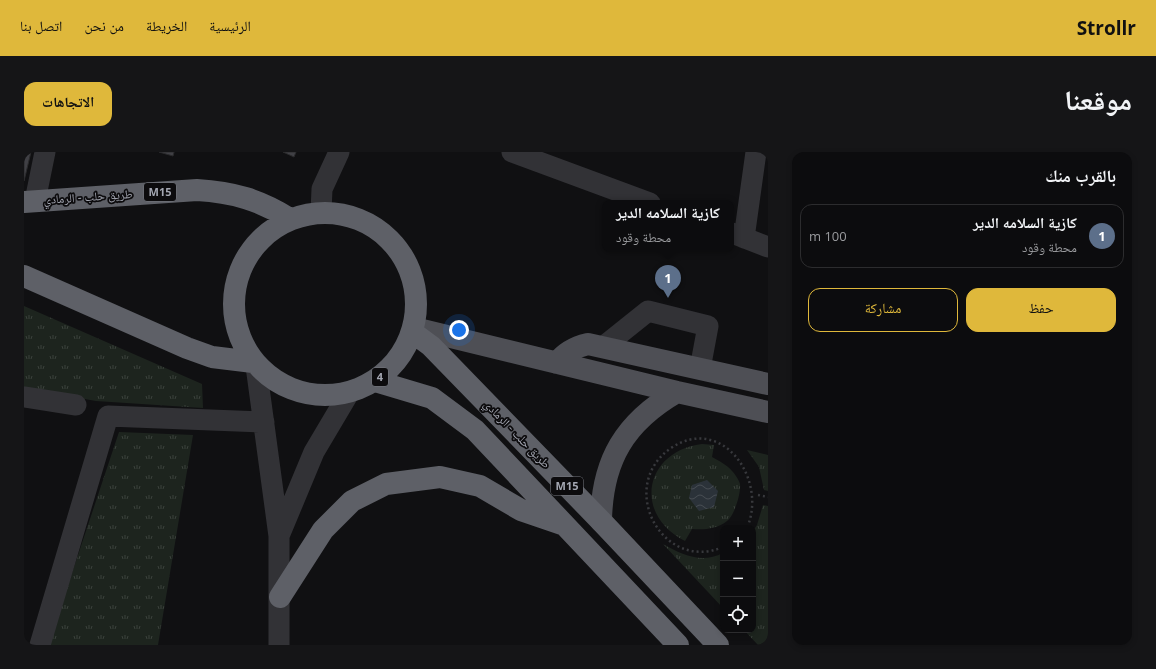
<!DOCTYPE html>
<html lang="ar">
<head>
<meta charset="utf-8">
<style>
  body { margin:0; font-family:"Open Sans","Noto Naskh Arabic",sans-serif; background:#151517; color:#f1f3f6; direction:rtl }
  .controls { position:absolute; right:12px; bottom:12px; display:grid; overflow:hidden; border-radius:8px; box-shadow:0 2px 6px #0003 }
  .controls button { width:36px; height:36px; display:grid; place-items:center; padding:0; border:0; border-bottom:1px solid #2c2c2e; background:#0c0c0e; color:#f1f3f6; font:20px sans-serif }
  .you { position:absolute; left:435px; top:178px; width:14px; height:14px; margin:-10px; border:3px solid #fff; border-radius:50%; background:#1a73e8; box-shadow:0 0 0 6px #1a73e833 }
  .badge { display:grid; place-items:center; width:26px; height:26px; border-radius:50%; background:#dfb83b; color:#fff; font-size:13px; font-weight:700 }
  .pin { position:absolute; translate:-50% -33px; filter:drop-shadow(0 1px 2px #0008) }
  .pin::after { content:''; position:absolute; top:21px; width:14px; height:12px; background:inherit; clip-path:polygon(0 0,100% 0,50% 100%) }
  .popup { position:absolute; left:578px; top:48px; width:132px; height:52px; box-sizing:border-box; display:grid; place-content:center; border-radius:8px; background:#0c0c0e; filter:drop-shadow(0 1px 3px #0005); font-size:13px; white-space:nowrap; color:#9a9b9e }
  .popup b { font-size:15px; color:#f1f3f6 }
  .popup::after { content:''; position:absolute; left:50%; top:100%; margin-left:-8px; border:8px solid transparent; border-top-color:#0c0c0e }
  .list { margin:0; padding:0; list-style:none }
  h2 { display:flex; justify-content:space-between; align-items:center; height:52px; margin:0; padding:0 16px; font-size:17px }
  h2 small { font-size:13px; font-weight:400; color:#9a9b9e }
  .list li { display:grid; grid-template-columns:26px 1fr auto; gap:12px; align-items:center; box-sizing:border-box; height:64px; margin:0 8px 8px; padding:0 8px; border:1px solid #2c2c2e; border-radius:12px }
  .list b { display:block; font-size:15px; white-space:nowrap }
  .list p { margin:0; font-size:13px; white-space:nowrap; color:#9a9b9e }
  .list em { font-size:13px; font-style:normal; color:#9a9b9e }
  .actions { display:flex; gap:8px; padding:12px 16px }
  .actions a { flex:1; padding:9px 0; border:1px solid #dfb83b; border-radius:12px; text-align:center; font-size:14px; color:#dfb83b }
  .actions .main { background:#dfb83b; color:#111 }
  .icon { flex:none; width:22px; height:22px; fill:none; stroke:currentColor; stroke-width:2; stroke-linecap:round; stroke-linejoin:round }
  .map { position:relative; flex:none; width:744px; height:493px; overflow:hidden; direction:ltr; border-radius:12px }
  header { display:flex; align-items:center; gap:24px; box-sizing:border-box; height:56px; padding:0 20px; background:#dfb83b; color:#111 }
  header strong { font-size:19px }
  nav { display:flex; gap:22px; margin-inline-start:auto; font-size:14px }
  .intro { display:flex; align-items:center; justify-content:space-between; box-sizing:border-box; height:96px; padding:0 24px }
  h1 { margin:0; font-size:28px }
  .button { padding:10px 18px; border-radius:12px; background:#dfb83b; color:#111; font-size:14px; font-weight:700 }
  main { display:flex; gap:24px; padding:0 24px }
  aside { flex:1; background:#0c0c0e; border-radius:12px; box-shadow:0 2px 6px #0003 }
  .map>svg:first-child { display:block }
</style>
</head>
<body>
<header>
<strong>Strollr</strong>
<nav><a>الرئيسية</a><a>الخريطة</a><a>من نحن</a><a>اتصل بنا</a></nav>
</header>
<div class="intro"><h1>موقعنا</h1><a class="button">الاتجاهات</a></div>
<main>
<aside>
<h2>بالقرب منك<small></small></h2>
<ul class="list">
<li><span class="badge" style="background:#5c6f8a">1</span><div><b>كازية السلامه الدير</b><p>محطة وقود</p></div><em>100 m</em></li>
</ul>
<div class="actions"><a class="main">حفظ</a><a>مشاركة</a></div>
</aside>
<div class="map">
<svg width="744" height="493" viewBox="0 0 744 493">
  <defs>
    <pattern id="grass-tufts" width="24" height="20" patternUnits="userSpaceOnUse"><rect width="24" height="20" fill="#1d241e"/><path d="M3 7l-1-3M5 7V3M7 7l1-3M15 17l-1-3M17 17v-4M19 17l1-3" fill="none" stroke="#3b413c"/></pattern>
    <pattern id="water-waves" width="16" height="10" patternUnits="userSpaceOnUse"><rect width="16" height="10" fill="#2b3239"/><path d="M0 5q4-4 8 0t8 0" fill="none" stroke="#474d53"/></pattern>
  </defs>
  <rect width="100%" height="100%" fill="#101012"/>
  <path fill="url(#grass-tufts)" d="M0,154L178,232L179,256L72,249L0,236Z
    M95,280L169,283L134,493H24Z
    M678,292L690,293L688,305C695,309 703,313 708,319C711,322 715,328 716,332C717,342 710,364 703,369C693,377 680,378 668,377L661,389C608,362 621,299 678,292Z
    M723,298L744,303V339L740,338L735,315Z
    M739,353L744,354V493H734L720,478H729V379L733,373Z
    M639,392C658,403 678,412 699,401V456Z"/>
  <path fill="url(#water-waves)" d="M683,328L694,339L690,355L675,359L665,346L668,333Z"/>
  <path fill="#404045" stroke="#2b2b2d" d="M0,0H7L0,29Z
    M135,0H150L149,4Z
    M259,0H272L270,5Z"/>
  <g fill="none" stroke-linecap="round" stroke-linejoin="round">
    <path stroke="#38393d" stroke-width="2.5" stroke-dasharray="2 3" stroke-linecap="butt" d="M734,343L744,345
      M699,395C638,421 592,334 647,296C698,262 744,327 723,376"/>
    <path stroke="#323236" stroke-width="21" d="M488,0L626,51
      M11,49L21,0
      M297,60L298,37L315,0
      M708,81L744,95
      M720,86L732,0
      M579,195L624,159L684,174L676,217
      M232,214L255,384V493
      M0,245L52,253
      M255,384L290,300L325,241
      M16,493L84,264L240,270"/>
    <path stroke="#4e4f55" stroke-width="22" d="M390,176L653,240L744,260
      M533,211C541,200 551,195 564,192L744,232
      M577,369C578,308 601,270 653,240"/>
    <path stroke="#5e6067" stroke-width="22" d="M0,50L173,38C209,40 236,48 266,67
      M210 152a91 91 0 1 1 182 0a91 91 0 1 1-182 0Z
      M0,124L163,196L188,205L229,210
      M388,180L407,194L577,369L694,493
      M351,229L408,246L451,278L654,493
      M256,445L299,378L328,349L362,332L416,325L456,334L497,358L538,372"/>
  </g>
  <g text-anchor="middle" stroke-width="3.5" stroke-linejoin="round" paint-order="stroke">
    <g fill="#0c0b0d" stroke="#767880" stroke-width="1">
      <rect x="120" y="31" width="32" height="18" rx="3"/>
      <rect x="348" y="216" width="16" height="18" rx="3"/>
      <rect x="527" y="325" width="32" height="18" rx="3"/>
    </g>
    <g font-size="11" font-weight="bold" fill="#a3a6b1">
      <text x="136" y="44">M15</text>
      <text x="356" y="229">4</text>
      <text x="543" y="338">M15</text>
    </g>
    <g font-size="12" fill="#a3a6b1" stroke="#0c0b0d">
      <text transform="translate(64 45) rotate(-4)" y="4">طريق حلب - الرمادي</text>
      <text transform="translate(493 282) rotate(46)" y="4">طريق حلب - الرمادي</text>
    </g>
  </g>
</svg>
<div class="controls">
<button>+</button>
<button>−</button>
<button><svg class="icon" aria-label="locate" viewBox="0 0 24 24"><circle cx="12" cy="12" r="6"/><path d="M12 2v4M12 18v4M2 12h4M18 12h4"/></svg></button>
</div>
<div class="you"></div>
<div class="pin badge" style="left:644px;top:146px;background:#5c6f8a">1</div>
<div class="popup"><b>كازية السلامه الدير</b>محطة وقود</div>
</div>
</main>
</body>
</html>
